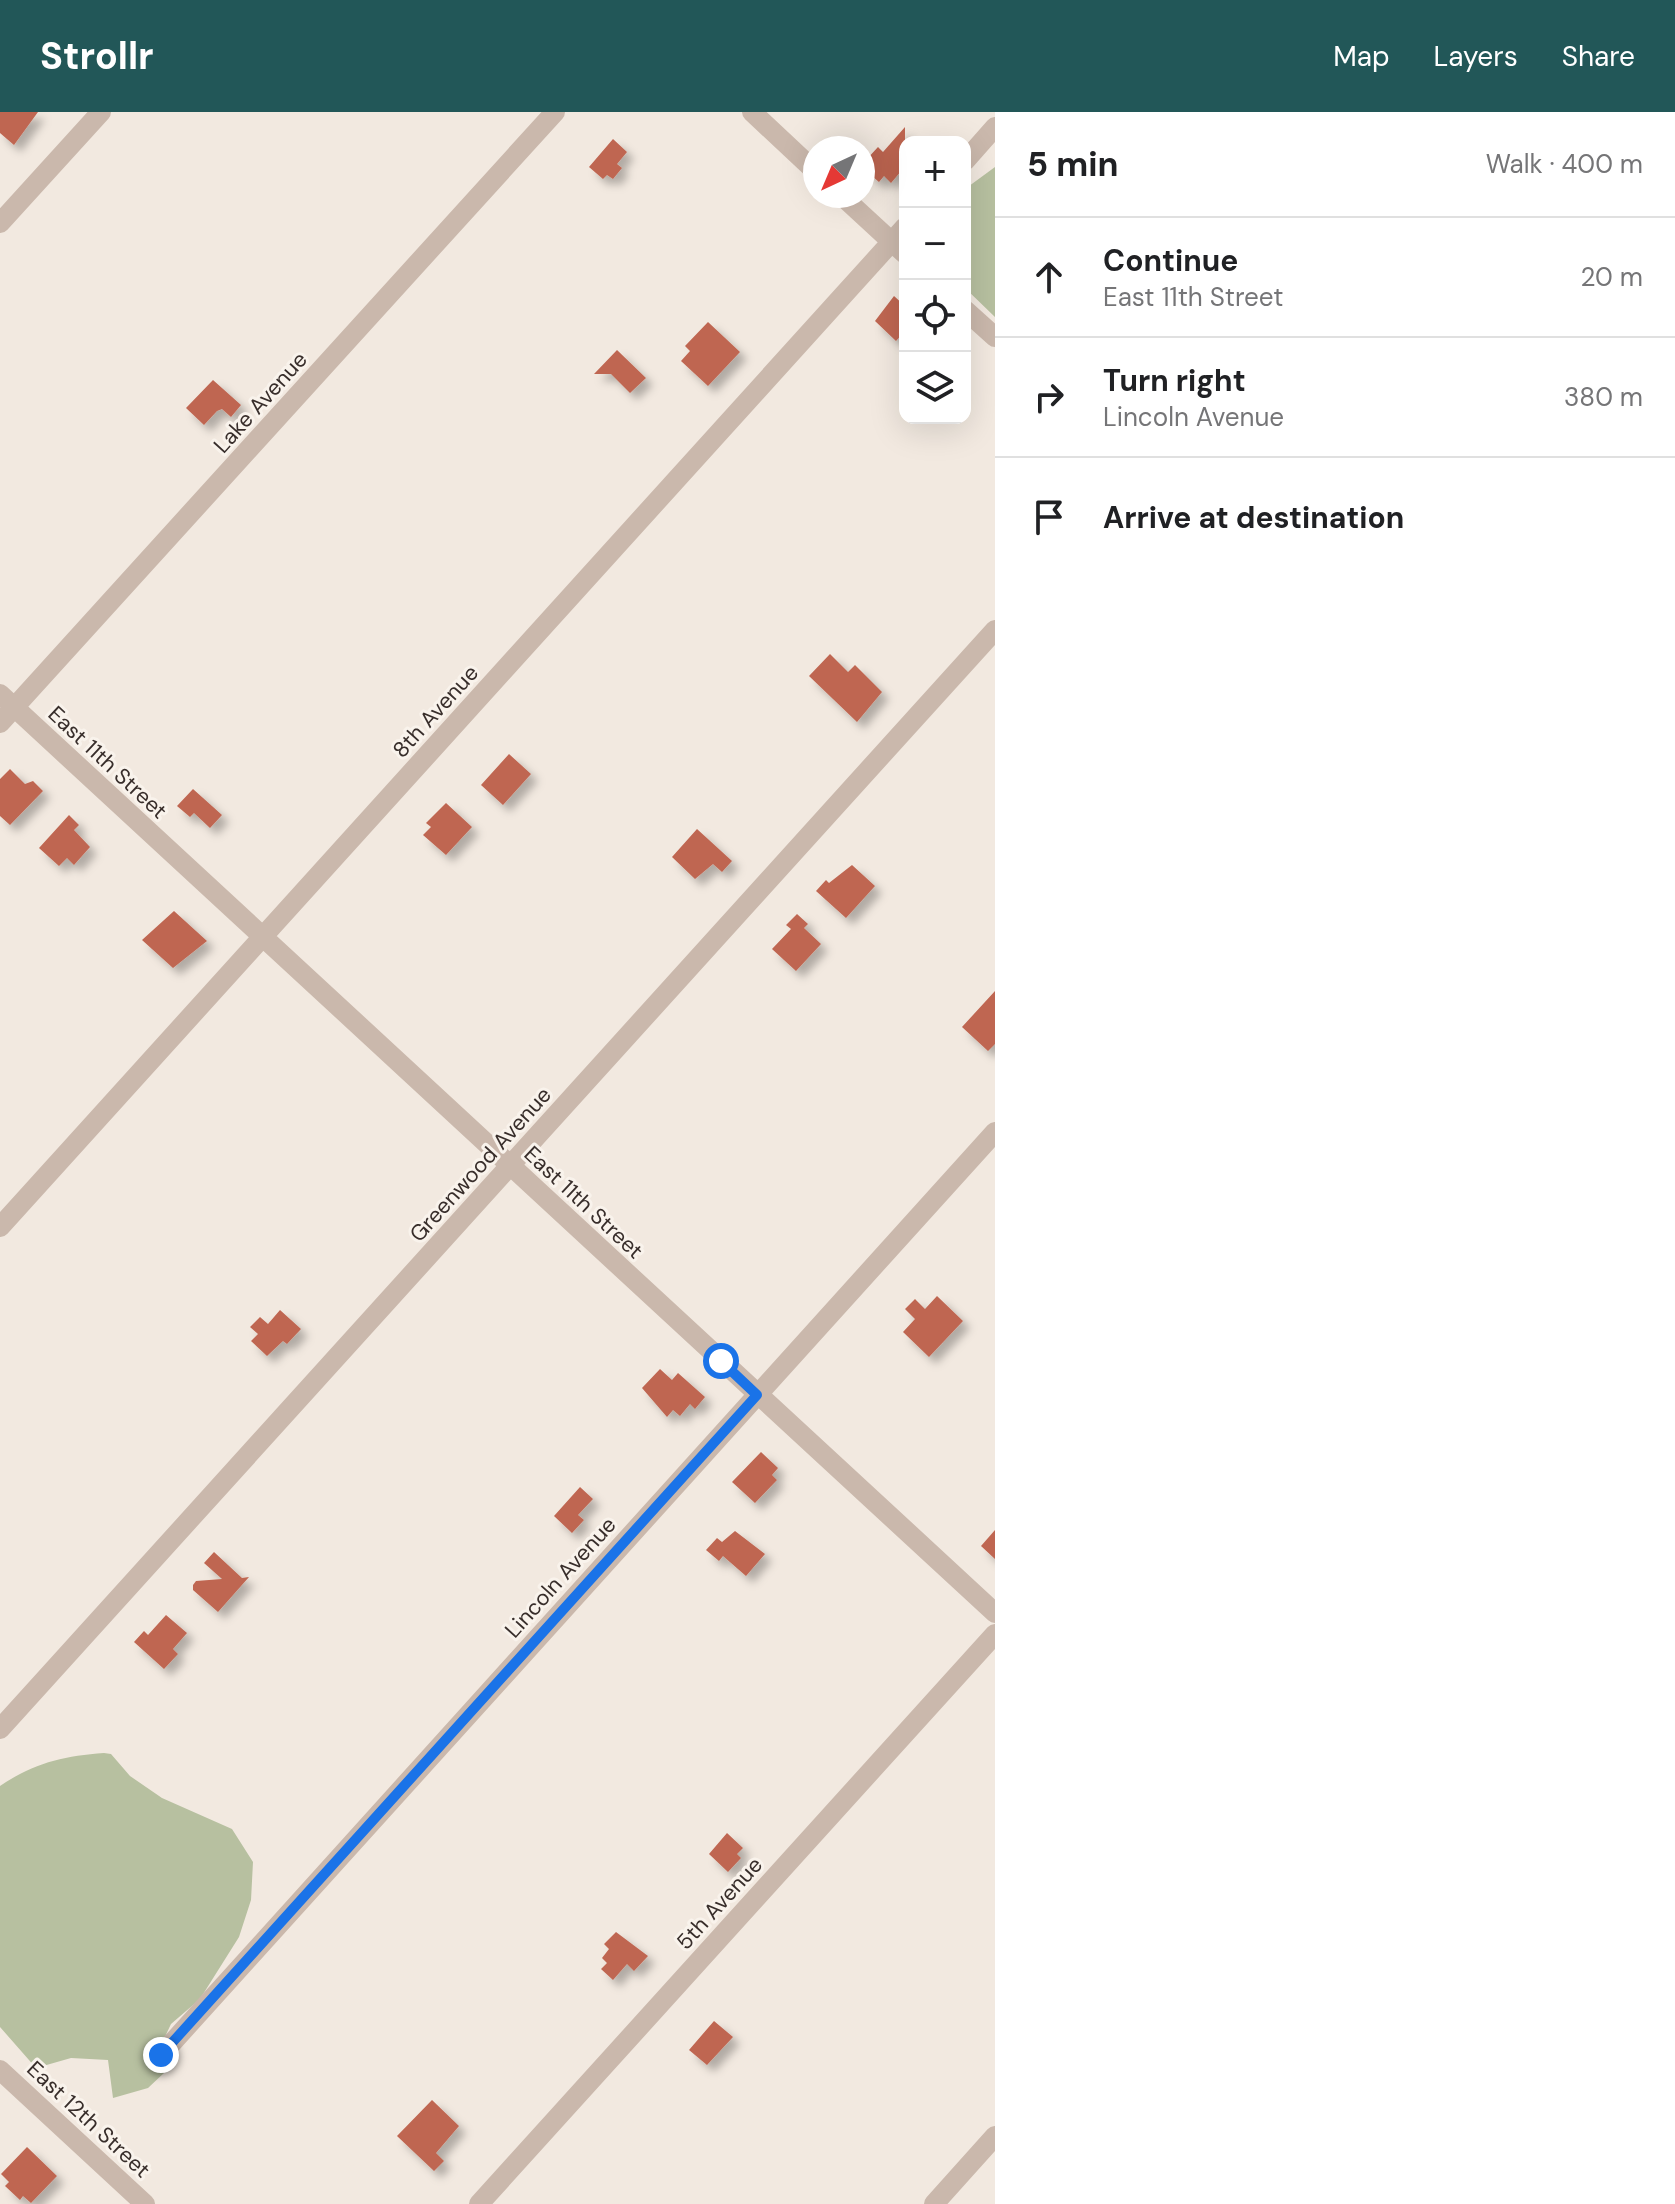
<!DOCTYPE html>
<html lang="en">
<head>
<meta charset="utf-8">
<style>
  body { margin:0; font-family:"DM Sans",sans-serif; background:#f6f6f6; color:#202124 }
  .controls { position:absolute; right:24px; top:24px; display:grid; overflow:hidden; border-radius:16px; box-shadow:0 8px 32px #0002 }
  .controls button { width:72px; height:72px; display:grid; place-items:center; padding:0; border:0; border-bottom:2px solid #e0e0e0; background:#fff; color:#202124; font:40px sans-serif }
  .compass { position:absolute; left:803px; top:24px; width:72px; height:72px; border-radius:50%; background:#fff; box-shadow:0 8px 32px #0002; rotate:224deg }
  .stop { position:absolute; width:24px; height:24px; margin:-18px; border:6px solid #1a73e8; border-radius:50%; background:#fff }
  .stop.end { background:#1a73e8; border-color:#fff; box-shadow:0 2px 8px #0008 }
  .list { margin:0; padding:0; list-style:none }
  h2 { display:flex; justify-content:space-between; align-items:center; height:104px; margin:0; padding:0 32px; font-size:34px }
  h2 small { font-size:26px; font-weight:400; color:#757577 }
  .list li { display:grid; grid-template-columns:52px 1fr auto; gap:24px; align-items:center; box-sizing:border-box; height:120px; padding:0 32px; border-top:2px solid #e0e0e0 }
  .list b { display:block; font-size:30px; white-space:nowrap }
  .list p { margin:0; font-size:26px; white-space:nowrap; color:#757577 }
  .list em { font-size:26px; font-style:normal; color:#757577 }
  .icon { flex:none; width:44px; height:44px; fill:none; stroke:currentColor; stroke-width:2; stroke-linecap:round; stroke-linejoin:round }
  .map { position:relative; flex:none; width:995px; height:2092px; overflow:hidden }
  header { display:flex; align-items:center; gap:48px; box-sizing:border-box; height:112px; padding:0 40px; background:#225758; color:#fff }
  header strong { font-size:38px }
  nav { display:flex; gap:44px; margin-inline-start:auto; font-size:28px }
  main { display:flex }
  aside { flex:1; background:#fff }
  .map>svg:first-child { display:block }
</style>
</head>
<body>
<header>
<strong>Strollr</strong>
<nav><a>Map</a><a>Layers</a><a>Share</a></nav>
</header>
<main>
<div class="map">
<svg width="995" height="2092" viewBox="0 0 995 2092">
  <defs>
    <filter id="shadow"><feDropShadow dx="7" dy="7" stdDeviation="4" flood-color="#0004"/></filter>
  </defs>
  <rect width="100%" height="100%" fill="#f2e9e0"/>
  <path fill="#b7c0a0" d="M995,55V205L965,176V77Z
    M104,1641L111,1642L130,1664L162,1686L232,1717L253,1750L251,1788L239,1825L200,1887L171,1912L153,1950L164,1961L148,1976L113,1986L108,1948L71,1946L36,1956L0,1915V1674C34,1651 63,1644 104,1641Z"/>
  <path fill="#bf6651" filter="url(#shadow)" d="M0,0H38L14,33L0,21Z
    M905,15V50L900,56L902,58L891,71L884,64L879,70L866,59L871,53L866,48L878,35L883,40Z
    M613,27L627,40L617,52L622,56L613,67L607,63L603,67L589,55Z
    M894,184L905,194V219L896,229L875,209Z
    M708,210L740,240L708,274L681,249L690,239L685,234Z
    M617,238L646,266L630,281L611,262H594Z
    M213,268L241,293L231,305L222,297L217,299L204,313L186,296Z
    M830,542L848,560L855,553L882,580L857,610L809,564Z
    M509,642L531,662L503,693L481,673Z
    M10,657L25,672L33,669L43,679L10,713L0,704V667Z
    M193,677L222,703L210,716L194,701L190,705L177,694Z
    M446,691L472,715L446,743L423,723L431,715L426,711Z
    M69,703L79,713L74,718L90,735L74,753L67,746L59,754L39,736Z
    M697,717L732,749L722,760L713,752L695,767L672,745Z
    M852,753L875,774L846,806L816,779L826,768L829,771Z
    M174,799L207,829L173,856L142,828Z
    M797,802L808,812L804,816L821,832L796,859L772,837L791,817L786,813Z
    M995,879V932L988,939L962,915Z
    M937,1184L963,1209L929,1245L903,1220L915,1207L905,1197L915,1187L925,1197Z
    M280,1198L301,1217L287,1232L283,1229L267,1244L251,1229L258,1222L250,1215L260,1205L268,1212Z
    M660,1257L672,1268L678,1261L705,1285L695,1297L690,1292L680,1304L673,1298L667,1305L642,1276Z
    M761,1340L778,1356L772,1363L777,1368L755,1391L732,1370Z
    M580,1375L593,1387L578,1403L584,1408L572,1421L554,1404Z
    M995,1418V1447L981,1434Z
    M735,1419L765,1442L746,1464L723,1444L719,1449L706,1438L717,1426L722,1430Z
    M214,1440L242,1466L249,1465L218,1500L193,1478V1473L196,1469L222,1467L204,1451Z
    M166,1503L187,1521L173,1537L178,1542L164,1557L134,1530L144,1519L148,1523Z
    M727,1721L743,1736L737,1742L741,1746L728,1760L709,1742Z
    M616,1820L648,1844L634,1859L627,1852L613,1868L601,1857L607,1851L602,1846L609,1837L604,1832Z
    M714,1909L733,1925L707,1953L689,1938Z
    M432,1988L459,2014L436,2041L444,2049L434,2059L397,2024Z
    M27,2035L57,2064L31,2091L23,2084L20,2088L5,2074L9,2070L1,2062Z"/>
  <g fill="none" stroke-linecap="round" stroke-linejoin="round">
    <path stroke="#cab8ac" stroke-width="20" d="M752,0L815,59
      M965,49L995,15
      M842,84L905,142
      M0,111L101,0
      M965,198L995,225
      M0,582L995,1501
      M0,611L555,0
      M0,1115L905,115
      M0,1617L995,518
      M161,1943L995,1020
      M0,1958L145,2092
      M479,2092L995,1522
      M934,2092L995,2024"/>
  </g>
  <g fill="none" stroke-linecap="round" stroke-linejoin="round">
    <path stroke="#1a73e8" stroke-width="10" d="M161,1943L757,1283L721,1249"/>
  </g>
  <g text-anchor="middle" stroke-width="6" stroke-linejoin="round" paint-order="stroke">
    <g font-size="22" fill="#382e2b" stroke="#f9f3ec">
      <text transform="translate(260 290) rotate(-48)" y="8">Lake Avenue</text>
      <text transform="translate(435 599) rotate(-48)" y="8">8th Avenue</text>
      <text transform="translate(108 650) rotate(43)" y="8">East 11th Street</text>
      <text transform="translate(480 1052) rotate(-48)" y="8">Greenwood Avenue</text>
      <text transform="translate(584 1090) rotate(43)" y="8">East 11th Street</text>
      <text transform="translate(560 1465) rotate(-48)" y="8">Lincoln Avenue</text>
      <text transform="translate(719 1791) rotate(-48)" y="8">5th Avenue</text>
      <text transform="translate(89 2007) rotate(43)" y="8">East 12th Street</text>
    </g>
  </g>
</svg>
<div class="controls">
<button>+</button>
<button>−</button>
<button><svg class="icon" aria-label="locate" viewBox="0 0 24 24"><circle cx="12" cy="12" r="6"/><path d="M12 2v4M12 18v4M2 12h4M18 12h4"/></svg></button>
<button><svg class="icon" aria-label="layers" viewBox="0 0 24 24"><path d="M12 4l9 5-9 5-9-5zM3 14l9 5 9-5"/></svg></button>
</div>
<svg class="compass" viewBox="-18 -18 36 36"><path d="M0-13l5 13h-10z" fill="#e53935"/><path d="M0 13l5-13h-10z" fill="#757577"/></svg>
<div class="stop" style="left:721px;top:1249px"></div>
<div class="stop end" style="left:161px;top:1943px"></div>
</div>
<aside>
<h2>5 min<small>Walk · 400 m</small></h2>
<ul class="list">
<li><svg class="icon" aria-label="ahead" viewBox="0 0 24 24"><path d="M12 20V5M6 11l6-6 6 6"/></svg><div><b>Continue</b><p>East 11th Street</p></div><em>20 m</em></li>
<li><svg class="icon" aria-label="right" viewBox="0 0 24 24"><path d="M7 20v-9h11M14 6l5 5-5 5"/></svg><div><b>Turn right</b><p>Lincoln Avenue</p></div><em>380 m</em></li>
<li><svg class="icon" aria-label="arrive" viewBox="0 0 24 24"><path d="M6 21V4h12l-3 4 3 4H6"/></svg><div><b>Arrive at destination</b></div></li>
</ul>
</aside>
</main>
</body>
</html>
